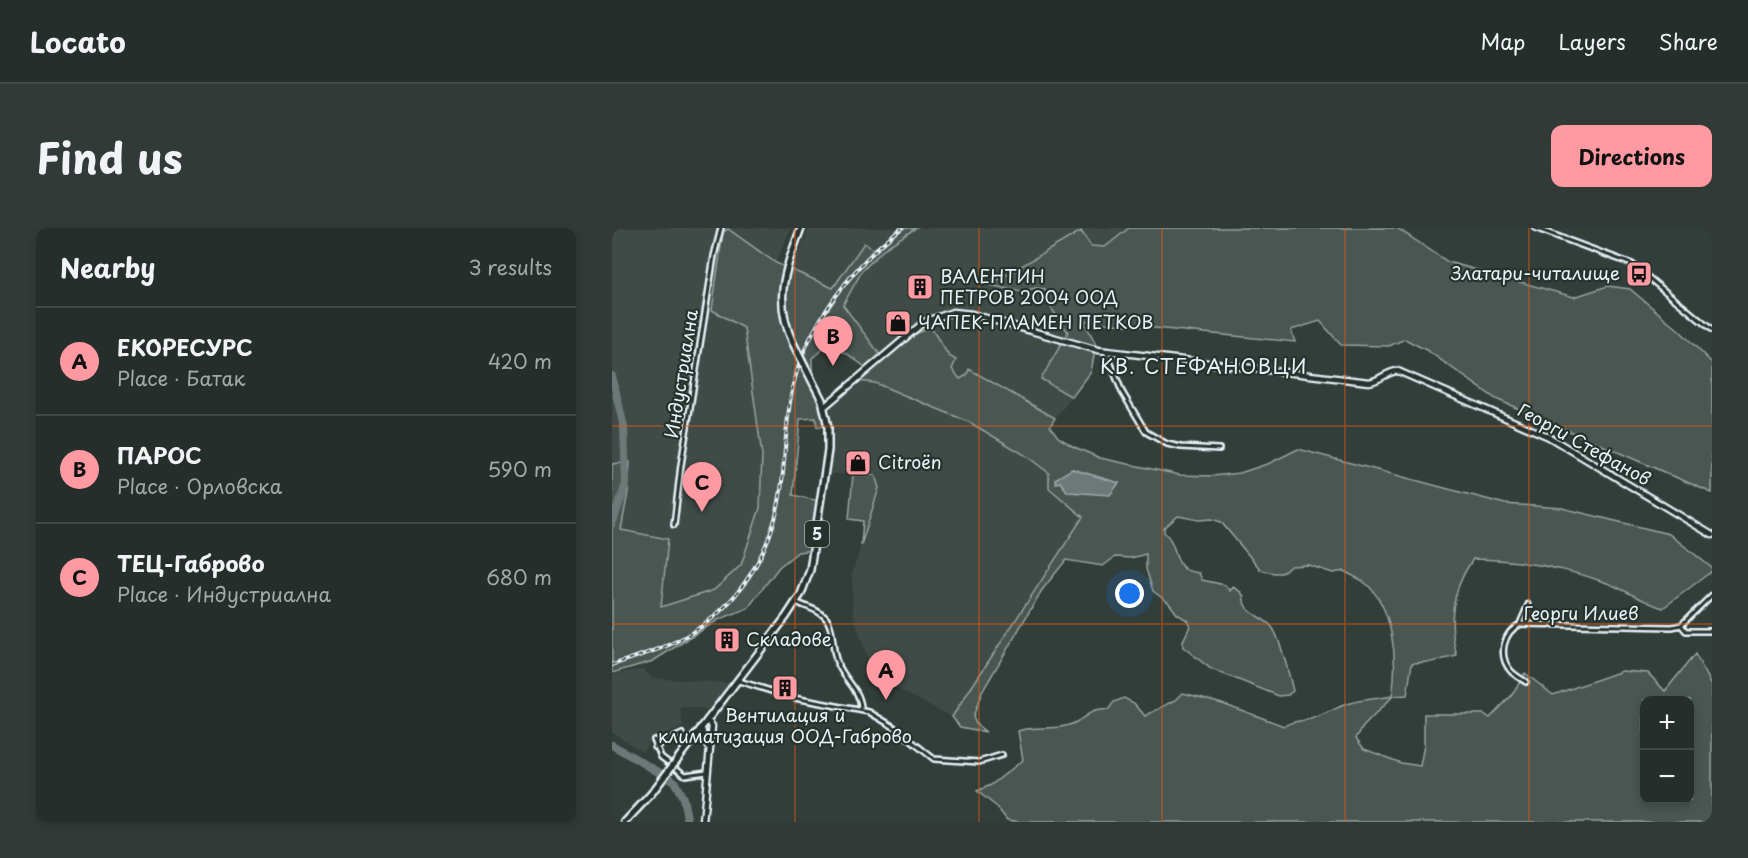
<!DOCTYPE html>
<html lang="en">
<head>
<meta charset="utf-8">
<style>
  body { margin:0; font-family:"Playpen Sans",sans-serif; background:#323a37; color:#f1f3f6 }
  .controls { position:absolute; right:18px; bottom:18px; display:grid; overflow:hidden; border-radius:12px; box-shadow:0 3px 9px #0003 }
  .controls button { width:54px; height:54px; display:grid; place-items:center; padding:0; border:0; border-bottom:2px solid #424a47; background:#262e2b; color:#f1f3f6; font:30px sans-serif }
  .you { position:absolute; left:518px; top:366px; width:21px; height:21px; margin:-15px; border:4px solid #fff; border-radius:50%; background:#1a73e8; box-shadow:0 0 0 9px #1a73e833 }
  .badge { display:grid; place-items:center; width:39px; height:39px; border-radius:50%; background:#ff9aa2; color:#111; font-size:20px; font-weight:700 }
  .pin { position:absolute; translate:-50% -50px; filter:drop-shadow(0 2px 3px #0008) }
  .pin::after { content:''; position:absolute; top:32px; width:21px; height:18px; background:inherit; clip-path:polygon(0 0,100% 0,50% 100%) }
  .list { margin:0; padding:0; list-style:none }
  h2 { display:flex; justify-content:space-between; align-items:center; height:78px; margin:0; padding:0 24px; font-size:26px }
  h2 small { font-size:20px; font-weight:400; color:#a4a8a9 }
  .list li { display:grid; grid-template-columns:39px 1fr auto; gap:18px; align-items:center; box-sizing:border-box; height:108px; padding:0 24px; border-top:2px solid #424a47 }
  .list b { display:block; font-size:22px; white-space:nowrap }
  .list p { margin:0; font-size:20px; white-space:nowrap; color:#a4a8a9 }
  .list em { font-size:20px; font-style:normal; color:#a4a8a9 }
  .map { position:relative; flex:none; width:1100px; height:594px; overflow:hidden; border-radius:12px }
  header { display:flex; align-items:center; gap:36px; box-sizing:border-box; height:84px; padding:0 30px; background:#262e2b; border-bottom:2px solid #424a47 }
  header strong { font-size:28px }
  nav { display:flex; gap:33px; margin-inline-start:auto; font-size:21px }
  .intro { display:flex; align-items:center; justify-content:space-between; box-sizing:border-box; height:144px; padding:0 36px }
  h1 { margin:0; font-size:42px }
  .button { padding:15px 27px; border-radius:12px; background:#ff9aa2; color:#111; font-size:21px; font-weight:700 }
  main { display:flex; gap:36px; padding:0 36px }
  aside { flex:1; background:#262e2b; border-radius:12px; box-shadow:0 3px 9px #0003 }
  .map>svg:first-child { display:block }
</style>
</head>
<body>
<header>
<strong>Locato</strong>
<nav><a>Map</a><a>Layers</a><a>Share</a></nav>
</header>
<div class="intro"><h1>Find us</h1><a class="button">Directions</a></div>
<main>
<aside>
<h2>Nearby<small>3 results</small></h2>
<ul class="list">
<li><span class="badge">A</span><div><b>ЕКОРЕСУРС</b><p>Place · Батак</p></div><em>420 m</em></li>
<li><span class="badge">B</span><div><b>ПАРОС</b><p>Place · Орловска</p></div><em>590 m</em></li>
<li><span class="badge">C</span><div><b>ТЕЦ-Габрово</b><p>Place · Индустриална</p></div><em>680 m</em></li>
</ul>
</aside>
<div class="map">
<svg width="1100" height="594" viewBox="0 0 1100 594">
  <rect width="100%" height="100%" fill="#323e39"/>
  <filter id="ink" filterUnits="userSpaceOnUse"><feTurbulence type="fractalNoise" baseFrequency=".0167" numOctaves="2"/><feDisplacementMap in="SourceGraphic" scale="12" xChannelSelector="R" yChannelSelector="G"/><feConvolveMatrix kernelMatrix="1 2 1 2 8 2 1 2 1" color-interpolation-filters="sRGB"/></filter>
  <g filter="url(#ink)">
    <path fill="#3f4b46" d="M0,0H179L164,35L116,1L107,23L106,37L132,99L150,227L148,280L129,336L102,362L49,379L56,312L8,302L16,264L17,234L0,236Z
      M197,0H290L261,21L251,15L221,61L180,41Z
      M304,0H517L493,19L479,18L468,4L425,30L409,64L423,60L433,61L437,77L456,103L429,151L460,169L443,190L357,141L355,147L349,151L340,141L337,128L319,100L303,106L272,132L231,77L250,43L273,20Z
      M245,153L263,155L357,194L413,227L437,245V261L471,289L429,350L340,489L262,449L241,387L240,346L267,259L263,247L218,246L219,178Z
      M31,441L40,450L117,455L97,483L84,480H68L71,499L37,514L31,524L0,504V447Z"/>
    <path fill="#495651" stroke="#98a4a4" stroke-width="1.5" fill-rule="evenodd" d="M290,0H304L273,20L250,43L231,77L272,132L303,106L319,100L337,128L344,132L340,141L348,151L355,147L357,141L443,190L438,198L446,209L460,218L488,230L568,247L600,248L628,245L658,235L686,221L893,276L950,280L1057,306L1100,340V343L1051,380C1031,374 1014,362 995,355C952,339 908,332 861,331C840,361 835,392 845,428L819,434L800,435L795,467L781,468L751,499L744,510L752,521L789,535L808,538L812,517V486H872L878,490L900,467L913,445L941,467L1010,443L1036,445L1053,463L1083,426L1100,457V594H409L395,592L385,579L365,563L379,557L411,532L406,503C423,497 440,503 457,497C474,492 475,480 496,482L502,474L512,470L522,475L533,488L564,472L571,465L607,474L672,498C681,492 688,494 698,491C712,488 724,479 738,475C752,471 766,471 780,468C786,433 782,378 752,354C748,351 737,346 732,343L721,345L696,337L679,338L670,345H662L649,342L609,294L600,291L587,292L566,288L552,300V304C564,313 563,336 573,341C577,344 583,344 587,345L590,352L613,357L618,363L621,359L629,364L632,369C630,386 652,388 660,399C669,411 677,447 681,463L676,467L667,468L599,441L571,419V413L578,398L575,392L565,386L557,375L541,363L534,341V326L519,330L503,329L491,338L454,332L430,362L370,464L361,489L364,496L374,504L348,499L340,489L471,289L437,260V245L413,227L357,194L263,155L245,153L253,139L234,125L214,119L200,130C199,155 207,175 215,198L205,199L204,190L188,191L181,267L207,273L201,322L186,324L167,339L136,380L106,392L41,433L0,445V236L18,234L16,264L9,302L56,311L49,379L102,362L129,337L148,280L150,227L132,100L100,82L111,4L116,1L164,35L221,60L252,15L261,21ZM460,241L506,255L474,264H456L448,254ZM1032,472H1078V572H1032Z
      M517,0H785L836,34L962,69L996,58L1018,61L1067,102L1100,135V265L884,171L816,123L793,111L777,118L729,117L708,93L679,102L683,114L472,93L484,116L479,144L460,169L429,151L456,104L437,77L433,61L423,60L410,64L377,57L469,3L479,18L493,19Z
      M241,246L263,247L267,260L249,317L251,293L237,291Z"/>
    <path fill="#6d7978" stroke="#9ea9ab" stroke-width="1.5" d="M460,241L507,255L498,267L456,264L448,254L444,255L443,251Z"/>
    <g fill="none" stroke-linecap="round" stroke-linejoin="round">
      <path stroke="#6d7978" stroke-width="8" d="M0,148L12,199L14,256L0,296
        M0,517L62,553L71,570L76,594"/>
      <defs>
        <path id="pedestrian" d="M907,397L916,376"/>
        <path id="minor" d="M923,0L1020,36L1100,102
          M494,123L510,164L534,204L555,216L569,219L607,221
          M62,297L69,237L102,28L109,0
          M184,374C193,379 206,381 213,389C223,400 219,420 225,434C233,454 249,461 249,482
          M1069,397L1100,367
          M127,453L182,470L257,484L282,499L322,531L367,534L390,527
          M914,454C908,450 902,447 898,442C886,427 891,404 909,396L1060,399L1069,397L1074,403H1100
          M42,512L49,529L73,547L95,544
          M43,519L70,506"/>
        <path id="tertiary" d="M212,179L312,94L341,84L360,86L486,122L757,154C768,153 775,143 786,143L937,209L1100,307
          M89,499L96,519
          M91,594L100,498L95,492"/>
        <path id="primary" d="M181,115C161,71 173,43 189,0
          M64,533L174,389L189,366L198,342L216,222V199L210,172L194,141
          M13,594L39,566"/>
      </defs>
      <use href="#pedestrian" stroke="#e8f1f8" stroke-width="7"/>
      <use href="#minor" stroke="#e8f1f8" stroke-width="8"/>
      <use href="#tertiary" stroke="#e8f1f8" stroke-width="9"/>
      <use href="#primary" stroke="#e8f1f8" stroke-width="10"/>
      <use href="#pedestrian" stroke="#26332d" stroke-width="2"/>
      <use href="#minor" stroke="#26332d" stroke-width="3"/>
      <use href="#tertiary" stroke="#26332d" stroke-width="4.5"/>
      <use href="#primary" stroke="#26332d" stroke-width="5"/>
      <defs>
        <path id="rail" d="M0,437C26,428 53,421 76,407C128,377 161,321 169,262C174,226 173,189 182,154C195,98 244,33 290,0"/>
      </defs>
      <use href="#rail" stroke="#e8f1f8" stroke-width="4"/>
      <use href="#rail" stroke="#26332d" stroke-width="1.5" stroke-dasharray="4.5" stroke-linecap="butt"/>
      <defs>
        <path id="primary-bridge" d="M181,115L194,141
          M39,566L64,533"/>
      </defs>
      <use href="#primary-bridge" stroke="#e8f1f8" stroke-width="10" stroke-linecap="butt"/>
      <use href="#primary-bridge" stroke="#26332d" stroke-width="5"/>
    </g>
  </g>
  <path fill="none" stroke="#e8590c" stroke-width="1.5" stroke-opacity="0.55" d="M183,0V594M367,0V594M550,0V594M733,0V594M917,0V594M0,198H1100M0,396H1100"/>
  <defs>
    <symbol id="bus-square" viewBox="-11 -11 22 22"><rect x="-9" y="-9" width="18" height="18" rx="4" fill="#ff9aa2" stroke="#26332d"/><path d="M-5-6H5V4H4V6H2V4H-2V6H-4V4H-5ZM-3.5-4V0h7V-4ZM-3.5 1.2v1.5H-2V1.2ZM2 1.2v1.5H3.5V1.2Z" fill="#111"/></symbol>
    <symbol id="building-square" viewBox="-11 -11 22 22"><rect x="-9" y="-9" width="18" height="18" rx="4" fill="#ff9aa2" stroke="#26332d"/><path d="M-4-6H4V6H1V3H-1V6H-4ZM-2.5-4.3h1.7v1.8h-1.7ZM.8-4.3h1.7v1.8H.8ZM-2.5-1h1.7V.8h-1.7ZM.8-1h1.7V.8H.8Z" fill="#111"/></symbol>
    <symbol id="shop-square" viewBox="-11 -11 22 22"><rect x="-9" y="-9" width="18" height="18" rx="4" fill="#ff9aa2" stroke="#26332d"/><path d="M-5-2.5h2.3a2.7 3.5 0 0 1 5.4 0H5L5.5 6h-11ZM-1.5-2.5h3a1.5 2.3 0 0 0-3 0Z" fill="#111"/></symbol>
  </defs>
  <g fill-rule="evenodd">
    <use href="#bus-square" x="1012" y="31" width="30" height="30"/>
    <use href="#building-square" x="293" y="44" width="30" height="30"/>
    <use href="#shop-square" x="271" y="80" width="30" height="30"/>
    <use href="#shop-square" x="231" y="220" width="30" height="30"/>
    <use href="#building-square" x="100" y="397" width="30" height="30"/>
    <use href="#building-square" x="158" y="445" width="30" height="30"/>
  </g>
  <g text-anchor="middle" stroke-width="4.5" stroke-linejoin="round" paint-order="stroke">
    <rect fill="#26332d" stroke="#aeb8bb" stroke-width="1.5" x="193" y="293" width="24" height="26" rx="4.5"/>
    <g font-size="16" font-weight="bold" fill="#e8f1f8">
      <text x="205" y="312">5</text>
    </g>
    <g font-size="18" fill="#e8f1f8" stroke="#26332d" text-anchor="start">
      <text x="1008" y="52" text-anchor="end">Златари-читалище</text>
      <text x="328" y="55">ВАЛЕНТИН<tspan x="328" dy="21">ПЕТРОВ 2004 ООД</tspan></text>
      <text x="306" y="101">ЧАПЕК-ПЛАМЕН ПЕТКОВ</text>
      <text x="266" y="241">Citroën</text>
      <text x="134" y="418">Складове</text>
      <text x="173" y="494" text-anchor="middle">Вентилация и<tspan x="173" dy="21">климатизация ООД-Габрово</tspan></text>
    </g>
    <g font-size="18" fill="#e8f1f8" stroke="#26332d">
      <text transform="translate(70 146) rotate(-81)" y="6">Индустриална</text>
      <text transform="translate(972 217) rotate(29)" y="6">Георги Стефанов</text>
      <text x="969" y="392">Георги Илиев</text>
    </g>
    <g font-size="20" letter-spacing="1.5" fill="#e8f1f8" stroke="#26332d">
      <text x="592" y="146">КВ. СТЕФАНОВЦИ</text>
    </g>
  </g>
</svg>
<div class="controls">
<button>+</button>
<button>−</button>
</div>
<div class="you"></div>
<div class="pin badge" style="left:274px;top:472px">A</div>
<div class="pin badge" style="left:221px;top:138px">B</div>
<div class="pin badge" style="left:90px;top:284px">C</div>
</div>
</main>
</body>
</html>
